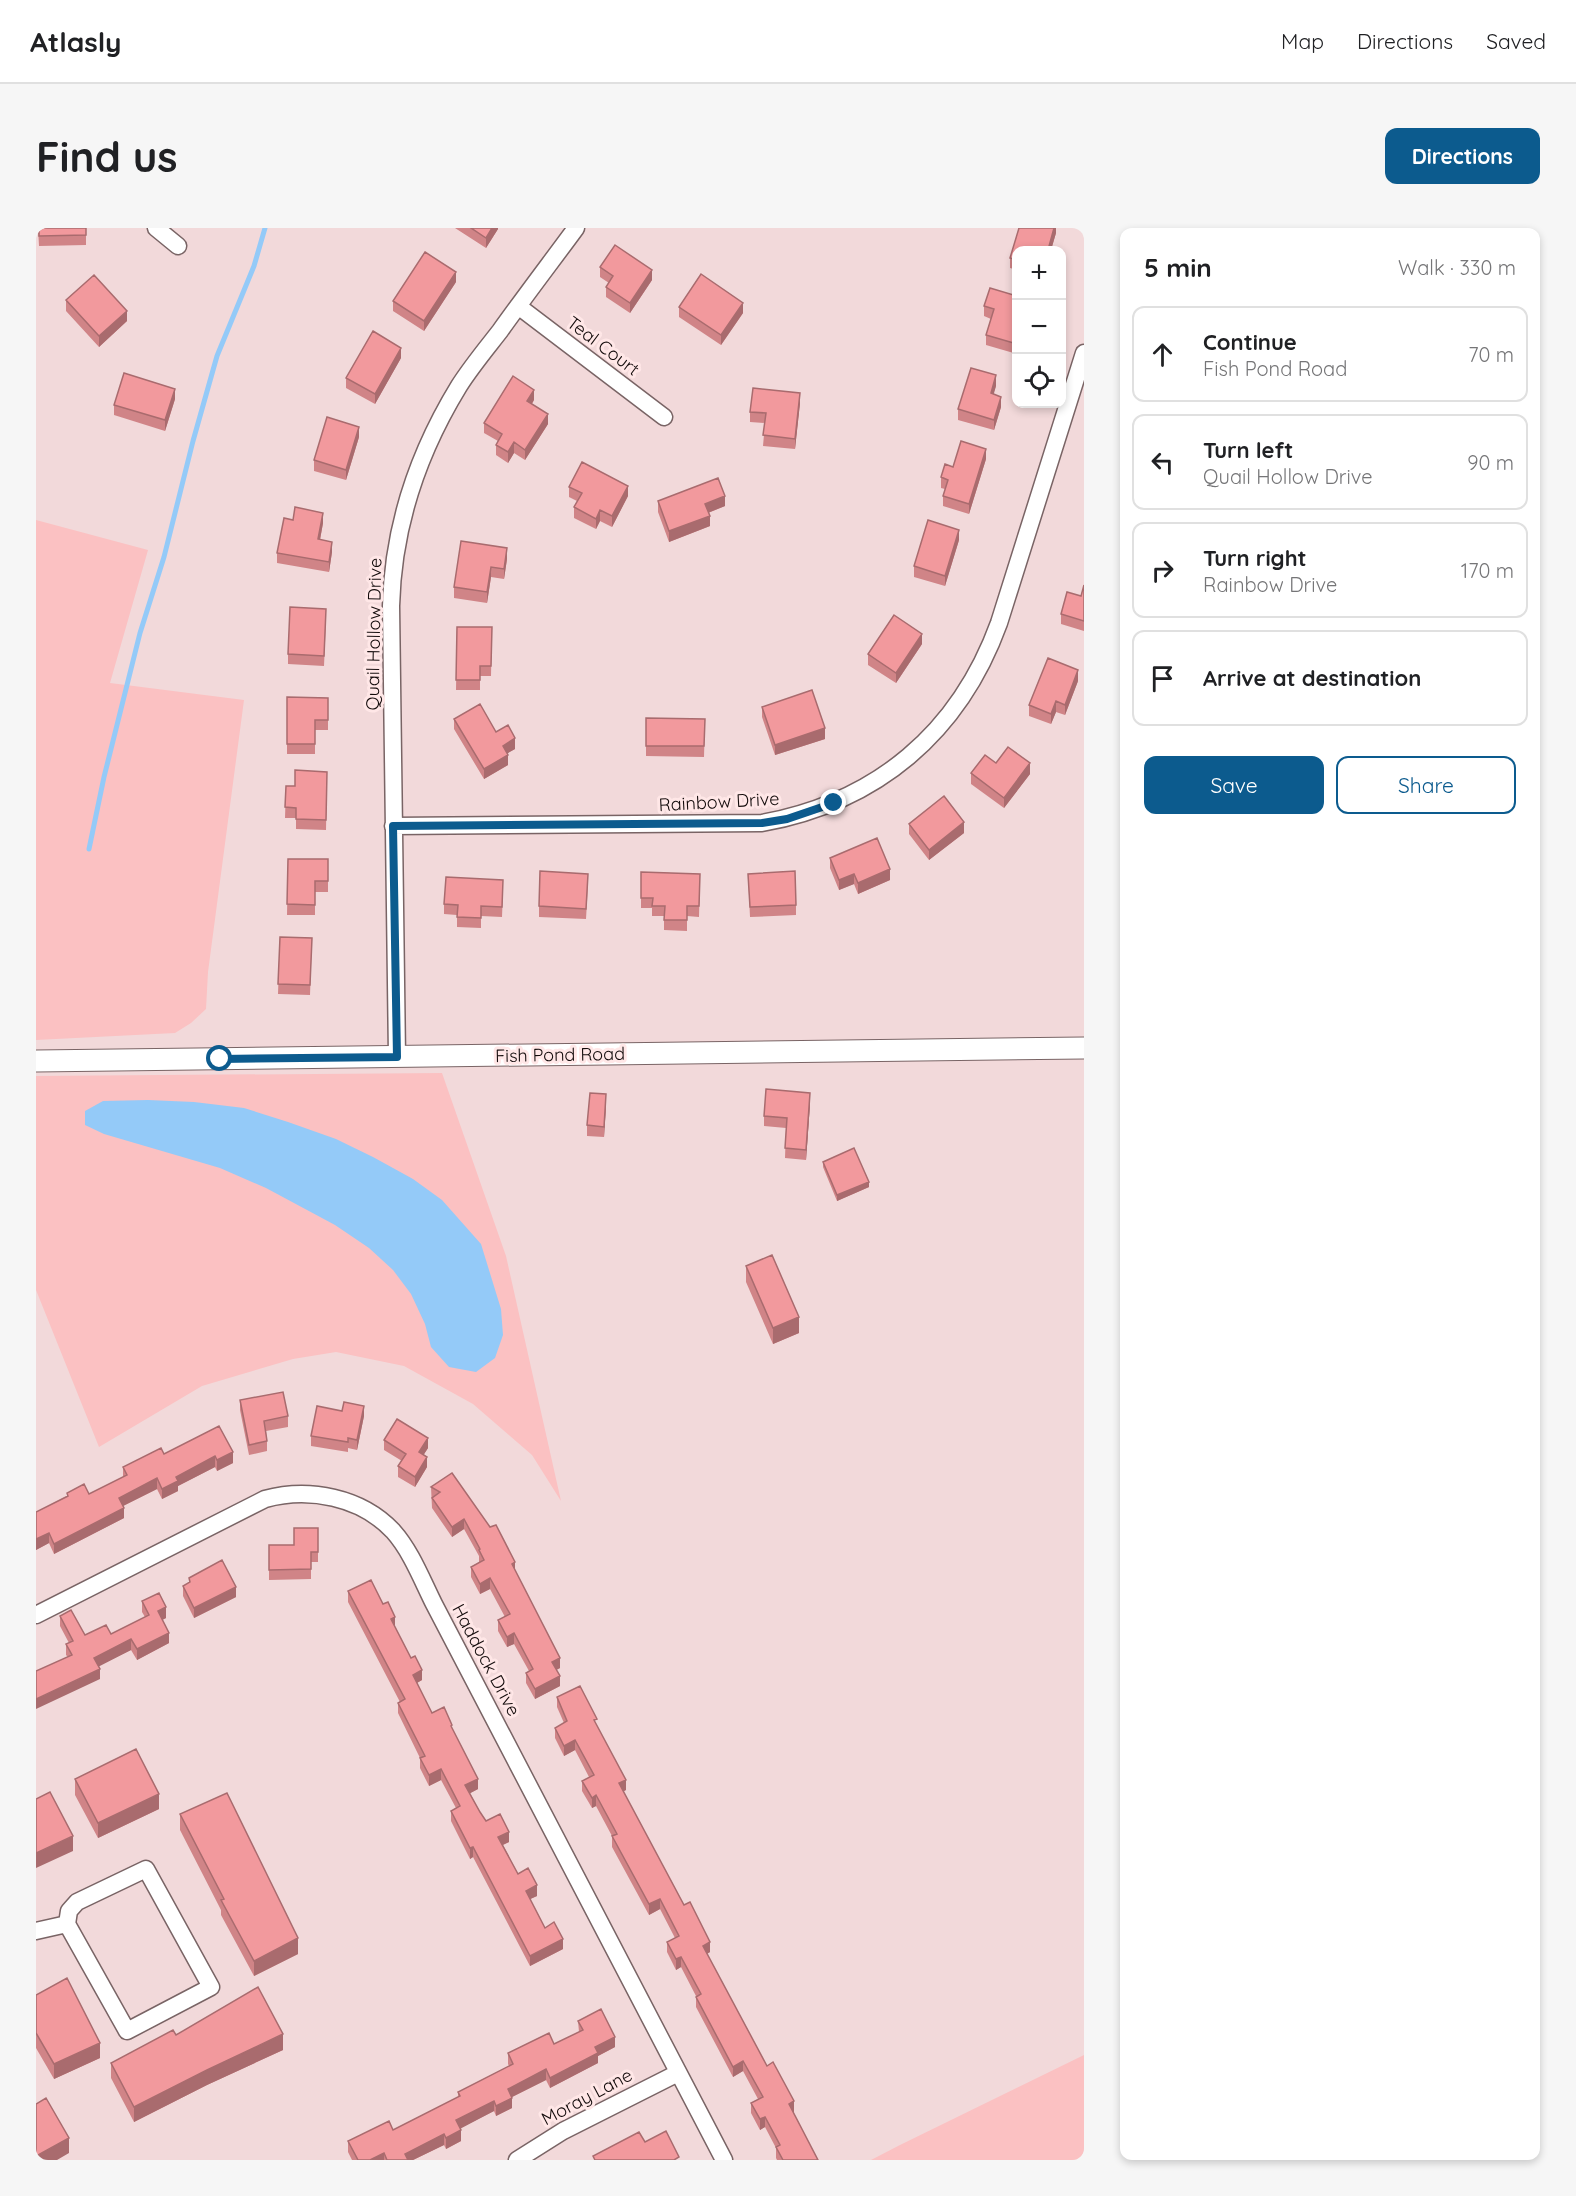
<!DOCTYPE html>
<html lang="en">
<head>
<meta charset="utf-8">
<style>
  body { margin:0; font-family:Quicksand,sans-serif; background:#f6f6f6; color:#202124 }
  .controls { position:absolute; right:18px; top:18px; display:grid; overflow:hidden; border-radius:12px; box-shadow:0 3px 9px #0003 }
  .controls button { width:54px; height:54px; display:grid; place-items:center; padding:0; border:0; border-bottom:2px solid #e0e0e0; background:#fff; color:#202124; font:30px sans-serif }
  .stop { position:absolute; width:18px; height:18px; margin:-14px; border:4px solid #0c5b8e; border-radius:50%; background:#fff }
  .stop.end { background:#0c5b8e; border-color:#fff; box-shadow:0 2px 6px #0008 }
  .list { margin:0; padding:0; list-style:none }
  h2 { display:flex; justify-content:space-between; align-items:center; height:78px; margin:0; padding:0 24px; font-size:26px }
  h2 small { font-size:20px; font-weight:400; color:#757577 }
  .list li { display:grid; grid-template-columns:39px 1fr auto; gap:18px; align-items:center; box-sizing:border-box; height:96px; margin:0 12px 12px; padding:0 12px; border:2px solid #e0e0e0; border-radius:12px }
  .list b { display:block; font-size:22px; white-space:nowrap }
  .list p { margin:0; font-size:20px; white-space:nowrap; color:#757577 }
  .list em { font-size:20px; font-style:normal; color:#757577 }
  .actions { display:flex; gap:12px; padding:18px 24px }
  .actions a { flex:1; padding:14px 0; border:2px solid #0c5b8e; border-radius:12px; text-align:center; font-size:21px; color:#0c5b8e }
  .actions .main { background:#0c5b8e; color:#fff }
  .icon { flex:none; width:33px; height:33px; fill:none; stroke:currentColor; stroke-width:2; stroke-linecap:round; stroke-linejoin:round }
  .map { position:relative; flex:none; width:1048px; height:1932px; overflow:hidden; border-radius:12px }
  header { display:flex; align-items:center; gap:36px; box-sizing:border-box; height:84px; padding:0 30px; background:#fff; border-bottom:2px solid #e0e0e0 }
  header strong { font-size:28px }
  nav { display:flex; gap:33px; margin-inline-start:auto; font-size:21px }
  .intro { display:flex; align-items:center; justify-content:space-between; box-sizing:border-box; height:144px; padding:0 36px }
  h1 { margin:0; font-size:42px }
  .button { padding:15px 27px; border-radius:12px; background:#0c5b8e; color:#fff; font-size:21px; font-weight:700 }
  main { display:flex; gap:36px; padding:0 36px }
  aside { flex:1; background:#fff; border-radius:12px; box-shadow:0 3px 9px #0003 }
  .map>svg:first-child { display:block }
</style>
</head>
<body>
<header>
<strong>Atlasly</strong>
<nav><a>Map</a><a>Directions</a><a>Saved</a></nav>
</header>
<div class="intro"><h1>Find us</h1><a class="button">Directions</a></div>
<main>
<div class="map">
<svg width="1048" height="1932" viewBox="0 0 1048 1932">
  <rect width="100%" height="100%" fill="#f2d9da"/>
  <path fill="#fbc1c2" d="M0,292L112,322L74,455L208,472L172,744L170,781L155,795L139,805L0,812Z
    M406,845L470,1028L525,1273L496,1227L437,1176L368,1138L300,1124L257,1131L166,1158L63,1219L0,1062V848Z
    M1048,1827V1932H835L864,1917Z"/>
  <path fill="#94caf8" d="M112,872L158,874L208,880L252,894L300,911L337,929L377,951L406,972L445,1016L465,1081L467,1107L459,1130L440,1144L413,1139L395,1119L389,1096L375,1066L357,1042L333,1020L299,997L230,960L184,940L68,906L49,897V883L67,873Z"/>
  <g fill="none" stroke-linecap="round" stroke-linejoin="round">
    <path stroke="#94caf8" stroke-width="5" d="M53,621L68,549L104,405L128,329L157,213L181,128L218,38L229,0"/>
    <defs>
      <path id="minor" d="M120,0L142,18
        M482,78L628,189
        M357,598L726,595C841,574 923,505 963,395L1048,125
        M361,829L355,378C357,299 382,225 423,158C435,139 450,121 464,103C489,68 515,34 540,0
        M0,1387L229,1271C273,1259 325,1269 357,1303C375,1323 386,1352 398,1376L688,1932
        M110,1641L175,1759L91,1803L31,1696L33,1683L41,1674Z
        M0,1703L31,1696
        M481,1932L527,1903L642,1845"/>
      <path id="tertiary" d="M0,833L1048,820"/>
    </defs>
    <use href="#minor" stroke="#796465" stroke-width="19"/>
    <use href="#tertiary" stroke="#796465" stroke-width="23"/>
    <use href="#minor" stroke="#fff" stroke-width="16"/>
    <use href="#tertiary" stroke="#fff" stroke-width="21"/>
  </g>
  <path fill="#d08487" d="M2,0H50V17L3,18Z
    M419,0H462V1L450,20Z
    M983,0H1020V5L1015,22H981V42L974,40V30Z
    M564,39L616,52L594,85L570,69V59L573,55L564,49Z
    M420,54L388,103L357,83V73Z
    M981,68V126L950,117V107L955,91L948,88V78Z
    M30,72L91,93L63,119L30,83Z
    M643,79L707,85L685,117L643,89Z
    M365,130L339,176L310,160V150Z
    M960,158L957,166L965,179L958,202L922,192V181Z
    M139,171L129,203L78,187V177Z
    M498,172L496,176L512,196L489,232L478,225L472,235L460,227V217L462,213L448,205V195Z
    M764,175L759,221L727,218L729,195L714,194V184Z
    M323,209L310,252L278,243V232Z
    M950,231L933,286L907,278V268L909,261L905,260V249L917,239Z
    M533,259L592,268L576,299L564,293L560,301L538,290V279L541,273L533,269Z
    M622,273L689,278L672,285L674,298L633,314L622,284Z
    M257,292L287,295L284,312L296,324L293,344L241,335V325Z
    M923,312L909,358L878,349V338Z
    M471,331L468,351L455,349L451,375L418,370V359Z
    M1048,357V403L1025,396V386L1045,368Z
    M290,391L288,438L252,436V426Z
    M421,399H456L455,448H444V462H420Z
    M886,416L860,455L832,437V426Z
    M1042,453L1029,487L1020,484L1015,496L993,488V477Z
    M251,469L292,470V502H279V526H251Z
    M726,479L789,511L739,527L726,489Z
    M610,490L669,491L668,529L610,528Z
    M418,491L460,504L479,521L471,525L472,537L448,551L418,501Z
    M960,535L994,546L968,580L935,556V545Z
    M291,544L290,602L260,601V590H249L250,558H259Z
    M873,596L928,605L893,632L873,606Z
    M794,630L854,652L822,666L818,656L803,662L794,640Z
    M252,631H292V664H279V687H251Z
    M605,644L664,646L663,689L651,688V703L628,702V688H616V680H605Z
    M712,646L760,677V687L714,689Z
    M552,656L550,691L503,689V678Z
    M467,663L466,689L445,688V700L421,699V687L408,686V676Z
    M244,709L276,710L274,767L242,766Z
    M774,876L770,932L749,930L750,900L728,898V888Z
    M570,877L568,909L551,908V897Z
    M787,934L833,959L801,973L787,939Z
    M710,1038L763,1105L737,1116L710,1054Z
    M204,1172L252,1188V1199L230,1203L231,1213V1223L213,1227L204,1182Z
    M306,1183L328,1188L321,1222L312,1220V1224L275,1218V1208Z
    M183,1198L197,1235L181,1243L179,1239L142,1258V1263L126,1271L121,1261L87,1278L88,1290L18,1326L13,1315L0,1322V1284L31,1268V1265L53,1266L87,1249V1239L128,1226Z
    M348,1212L392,1220L388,1226L391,1239L379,1259L362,1249V1238L366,1233L348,1222Z
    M416,1245L479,1344L524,1440L520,1442L524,1458L499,1471L490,1455V1445L493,1443L478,1416L471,1419L462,1403V1392L469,1389L454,1361L444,1366L435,1349V1339L443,1334V1328L428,1301L416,1309L396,1280L395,1259Z
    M282,1300V1334H275V1351L233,1352V1317H258Z
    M153,1350L200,1369L158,1390L147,1368V1358L153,1355Z
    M312,1363L347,1376L386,1452L381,1455L396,1485L416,1501L442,1561L434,1565L444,1584L450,1593L473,1614L467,1617L482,1646L501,1668L494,1671L509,1700L527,1721L494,1738L437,1629L434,1631L415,1593V1583L420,1580L405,1552L393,1558L384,1540V1530L362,1485V1475L364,1474L312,1374Z
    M106,1373L130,1390L126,1392L133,1415L101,1432L95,1422L62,1438L64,1451L32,1429L30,1427V1416L33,1415L24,1398V1388L49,1407L75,1406L109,1389L106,1384Z
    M521,1469L561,1498L590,1562L587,1563L648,1677L674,1724L671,1726L731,1838L758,1884H757L782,1932H741L740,1930V1920L729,1899L724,1902L715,1885V1875L722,1871L707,1843L697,1849L660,1779V1768L645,1739L640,1742L631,1724V1714L639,1710L624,1681L613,1687L576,1619V1608L560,1578L556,1580L546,1563V1553L553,1549L539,1522L528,1528L519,1510V1500L528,1495L521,1479Z
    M39,1551L123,1581L62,1610L39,1567Z
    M144,1586L262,1726L218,1748L185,1687V1682L144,1602Z
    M0,1767L64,1830L18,1851L0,1820Z
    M542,1793L579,1819L562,1828V1835L514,1860L510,1852L476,1869V1880L460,1888L458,1883L424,1900L425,1913L410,1921L408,1917L377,1932H316L312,1924V1913L357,1902L422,1869V1864L473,1838L472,1836V1825L518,1816L543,1804Z
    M140,1807L247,1822L171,1857L98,1894L75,1850V1835Z"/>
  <path fill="#a96b6e" d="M456,0H462V1L450,20V10Z
    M1018,0H1020V5L1015,22H1012Z
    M616,42V52L594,85V75Z
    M420,44V54L388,103V93Z
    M707,75V85L685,117V107Z
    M91,83V93L63,119V108Z
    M365,120V130L339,176V166Z
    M960,147V158L955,176V165Z
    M139,161V171L129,203V192Z
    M498,162V172L491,183V173Z
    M764,165V175L759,221V211Z
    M965,169V179L958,202V192Z
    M512,186V196L489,232V222Z
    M323,199V209L310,252V242Z
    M478,214V225L472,235V224Z
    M950,221V231L933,286V276Z
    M592,258V268L576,299V288Z
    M689,268V278L669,286V276Z
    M564,282V293L560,301V291Z
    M287,285V295L282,322V311Z
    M674,288V298L633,314V303Z
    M923,302V312L909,358V348Z
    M296,314V324L293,344V334Z
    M471,320V331L468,351V341Z
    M455,339V349L451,375V364Z
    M886,406V416L860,455V445Z
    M1042,442V453L1029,487V477Z
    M1020,473V484L1015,496V486Z
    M789,500V511L739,527V517Z
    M479,510V521L467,528V518Z
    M472,527V537L448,551V541Z
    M994,535V546L968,580V570Z
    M928,594V605L893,632V622Z
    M854,641V652L822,666V655Z
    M818,646V656L803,662V652Z
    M774,865V876L770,932V922Z
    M570,866V877L568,909V899Z
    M833,954V959L801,973V967Z
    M763,1089V1105L737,1116V1100Z
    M328,1178V1188L321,1222V1212Z
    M392,1210V1220L383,1234V1224Z
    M197,1224V1235L181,1243V1232Z
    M179,1228V1239L142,1258V1263L126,1271V1261L140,1249Z
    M391,1229V1239L379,1259V1249Z
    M121,1250V1261L83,1280V1270Z
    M88,1280V1290L18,1326V1316Z
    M428,1291V1301L416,1309V1299Z
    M13,1305V1315L0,1322V1311Z
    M479,1334V1344L476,1336Z
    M454,1350V1361L444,1366V1356Z
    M200,1359V1369L158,1390V1380Z
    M130,1379V1390L122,1394V1383Z
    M359,1389V1400L355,1391Z
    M133,1405V1415L101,1432V1421Z
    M478,1405V1416L471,1419V1409Z
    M95,1411V1422L58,1441V1430Z
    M524,1430V1440L516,1444V1434Z
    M64,1441V1451L0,1481V1471Z
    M386,1442V1452L377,1457V1447Z
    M524,1448V1458L499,1471V1461Z
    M539,1512V1522L528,1528V1518Z
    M405,1541V1552L393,1558V1547Z
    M442,1551V1561L429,1568V1557Z
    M590,1552V1562L583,1566V1555Z
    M123,1566V1581L62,1610V1595Z
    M560,1567V1578L556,1580V1570Z
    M473,1604V1614L462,1619V1609Z
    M37,1608V1623L0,1640V1625Z
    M437,1619V1629L434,1631V1620Z
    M501,1657V1668L490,1673V1663Z
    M624,1671V1681L613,1687V1676Z
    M262,1710V1726L218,1748V1733Z
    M527,1711V1721L494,1738V1728Z
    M674,1714V1724L667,1728V1718Z
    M645,1729V1739L640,1742V1731Z
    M247,1806V1822L171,1857L98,1894V1879L171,1842Z
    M579,1809V1819L562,1828V1835L514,1860V1850L559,1819Z
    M64,1815V1830L18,1851V1836Z
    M707,1833V1843L697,1849V1839Z
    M510,1841V1852L472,1871V1861Z
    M476,1870V1880L460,1888V1878Z
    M458,1873V1883L420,1903V1892Z
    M758,1873V1884L753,1887V1876Z
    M729,1889V1899L724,1902V1891Z
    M425,1902V1913L410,1921V1910Z
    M408,1906V1917L377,1932H369V1926Z
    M33,1910V1925L21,1932H0V1928Z
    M348,1925V1932H334Z"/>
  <path fill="#f2999d" stroke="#a96b6e" stroke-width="1.5" d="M3,0H50V7L3,8Z
    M435,0H456L450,10Z
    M983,0H1018L1012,22H981V32L974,30Z
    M579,17L616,42L594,75L570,59L577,48L564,39Z
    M389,24L420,44L388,93L357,73Z
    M665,46L707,75L685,107L643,79Z
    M58,47L91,83L63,108L30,72Z
    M954,60L981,68V116L950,107L958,81L948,78Z
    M337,103L365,120L339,166L310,150Z
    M935,140L960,147L955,165L965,169L958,192L922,181Z
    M88,145L139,161L129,192L78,177Z
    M477,148L498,162L491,173L512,186L489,222L478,214L472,224L460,217L466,206L448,195Z
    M717,160L764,165L759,211L727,207L730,185L714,184Z
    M291,189L323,199L310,242L278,232Z
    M925,213L950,221L933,276L907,268L912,252L905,249L909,236L917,239Z
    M546,234L592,258L576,288L564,282L560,291L538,279L546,265L533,259Z
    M682,250L689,268L669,276L674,288L633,303L622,273Z
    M259,279L287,285L282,311L296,314L293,334L241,325L248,290L257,292Z
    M892,292L923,302L909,348L878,338Z
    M425,313L471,320L468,341L455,339L451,364L418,359Z
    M1048,357V393L1025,386L1031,364L1045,368Z
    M254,379L290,381L288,428L252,426Z
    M858,387L886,406L860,445L832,426Z
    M421,399H456L455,438H444V452H420Z
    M1012,430L1042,442L1029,477L1020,473L1015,486L993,477Z
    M776,462L789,500L739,517L726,479Z
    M251,469L292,470V492H279V516H251Z
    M444,476L460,504L472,497L479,510L467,518L472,527L448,541L418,491Z
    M610,490L669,491L668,518H610Z
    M972,519L994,535L968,570L935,545L949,527L960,535Z
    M259,542L291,544L290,592L260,591V580L249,579L250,558H259Z
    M908,568L928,594L893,622L873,596Z
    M841,610L854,641L822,655L818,646L803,652L794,630Z
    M252,631H292V653H279V677L251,676Z
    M504,643L552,646L550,681L503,678Z
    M759,643L760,677L714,679L712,646Z
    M605,644L664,646L663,678H651V692H628L629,678H616L617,670H605Z
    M410,649L467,652L466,679L445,678V690L421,689L422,677L408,676Z
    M244,709L276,710L274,757L242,756Z
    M730,861L774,865L770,922L749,920L751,890L728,888Z
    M554,865L570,866L568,899L551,897Z
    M818,920L833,954L801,967L787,934Z
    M736,1027L763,1089L737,1100L710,1038Z
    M247,1164L252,1188L228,1193L231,1213L213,1217L204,1172Z
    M308,1174L328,1178L321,1212L312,1210V1214L275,1208L281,1178L306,1183Z
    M361,1191L392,1210L383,1224L391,1229L379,1249L362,1238L370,1226L348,1212Z
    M183,1198L197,1224L181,1232L179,1228L140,1249L142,1253L126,1261L121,1250L83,1270L88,1280L18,1316L13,1305L0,1311V1284L32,1268L31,1265L48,1256L53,1266L91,1247L87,1239L125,1220L128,1226Z
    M416,1245L454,1299L460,1297L479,1334L476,1336L524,1430L516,1434L524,1448L499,1461L490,1445L497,1441L478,1405L471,1409L462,1392L474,1386L454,1350L444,1356L435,1339L448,1332L443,1322L444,1321L428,1291L416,1299L396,1270L404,1264L395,1259Z
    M258,1300H282V1324H275V1341L233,1342V1317H258Z
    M186,1332L200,1359L158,1380L147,1358L154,1354L153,1350Z
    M335,1352L347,1376L352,1374L359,1389L355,1391L375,1430L379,1428L386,1442L377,1447L396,1485L408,1479L416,1497L415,1498L442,1551L429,1557L444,1584L450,1593L464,1586L473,1604L462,1609L482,1646L492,1640L501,1657L490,1663L509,1700L518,1694L527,1711L494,1728L437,1619L434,1620L415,1583L424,1578L405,1541L393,1547L384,1530L389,1528L362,1475L369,1471L312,1363Z
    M123,1365L130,1379L122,1383L133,1405L101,1421L95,1411L58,1430L64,1441L0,1471V1443L36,1427L30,1416L37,1413L24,1388L35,1382L49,1407L70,1397L75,1406L113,1387L106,1373Z
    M544,1458L561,1491L558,1492L590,1552L583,1555L648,1677L654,1674L674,1714L667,1718L731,1838L737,1834L758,1873L753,1876L782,1932H747L740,1919L744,1917L729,1889L724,1891L715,1875L727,1869L707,1833L697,1839L660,1769L665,1766L645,1729L640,1731L631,1714L643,1708L624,1671L613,1676L576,1608L581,1606L560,1567L556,1570L546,1553L558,1547L539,1512L528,1518L519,1500L531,1493L521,1469Z
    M100,1521L123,1566L62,1595L39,1551Z
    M14,1564L37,1608L0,1625V1571Z
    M191,1565L262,1710L218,1733L185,1672L188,1671L144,1586Z
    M31,1750L64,1815L18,1836L0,1805V1767Z
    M222,1759L247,1806L171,1842L98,1879L75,1835L137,1802L140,1807Z
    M565,1781L579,1809L559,1819L562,1825L514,1850L510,1841L472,1861L476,1870L460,1878L458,1873L420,1892L425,1902L410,1910L408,1906L369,1926L372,1932H351L348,1925L334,1932H322L312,1913L353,1893L357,1902L424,1868L422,1864L477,1836L472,1825L513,1805L518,1816L547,1802L542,1793Z
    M10,1870L33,1910L0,1928V1876Z
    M630,1903L643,1929L638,1932H559L557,1928L603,1904L609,1914Z"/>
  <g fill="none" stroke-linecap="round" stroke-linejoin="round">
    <path stroke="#0c5b8e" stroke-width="8" d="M184,831L361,829L357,598L726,595L751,591L798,575"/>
  </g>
  <g text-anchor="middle" stroke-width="6" stroke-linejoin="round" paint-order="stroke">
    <g font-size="18" fill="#120a0a" stroke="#ffe7e7">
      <text transform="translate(567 118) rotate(37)" y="6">Teal Court</text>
      <text transform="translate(338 406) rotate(-89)" y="6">Quail Hollow Drive</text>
      <text transform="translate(683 574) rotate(-3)" y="6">Rainbow Drive</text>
      <text transform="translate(524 827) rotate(-1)" y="6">Fish Pond Road</text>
      <text transform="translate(450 1432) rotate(62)" y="6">Haddock Drive</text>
      <text transform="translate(551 1869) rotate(-28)" y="6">Moray Lane</text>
    </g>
  </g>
</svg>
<div class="controls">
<button>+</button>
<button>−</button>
<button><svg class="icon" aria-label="locate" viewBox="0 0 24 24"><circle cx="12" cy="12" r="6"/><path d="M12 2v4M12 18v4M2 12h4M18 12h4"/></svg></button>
</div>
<div class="stop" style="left:184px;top:831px"></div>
<div class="stop end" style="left:798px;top:575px"></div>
</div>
<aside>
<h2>5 min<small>Walk · 330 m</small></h2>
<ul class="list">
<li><svg class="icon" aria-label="ahead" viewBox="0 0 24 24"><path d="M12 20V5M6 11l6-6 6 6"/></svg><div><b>Continue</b><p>Fish Pond Road</p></div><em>70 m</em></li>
<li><svg class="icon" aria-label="left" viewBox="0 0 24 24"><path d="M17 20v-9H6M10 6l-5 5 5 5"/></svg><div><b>Turn left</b><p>Quail Hollow Drive</p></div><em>90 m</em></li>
<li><svg class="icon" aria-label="right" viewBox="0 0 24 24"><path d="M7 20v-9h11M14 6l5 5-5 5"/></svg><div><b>Turn right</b><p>Rainbow Drive</p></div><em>170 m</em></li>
<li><svg class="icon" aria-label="arrive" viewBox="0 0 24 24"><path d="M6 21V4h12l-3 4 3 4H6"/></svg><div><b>Arrive at destination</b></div></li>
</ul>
<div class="actions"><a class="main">Save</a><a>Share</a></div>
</aside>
</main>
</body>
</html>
